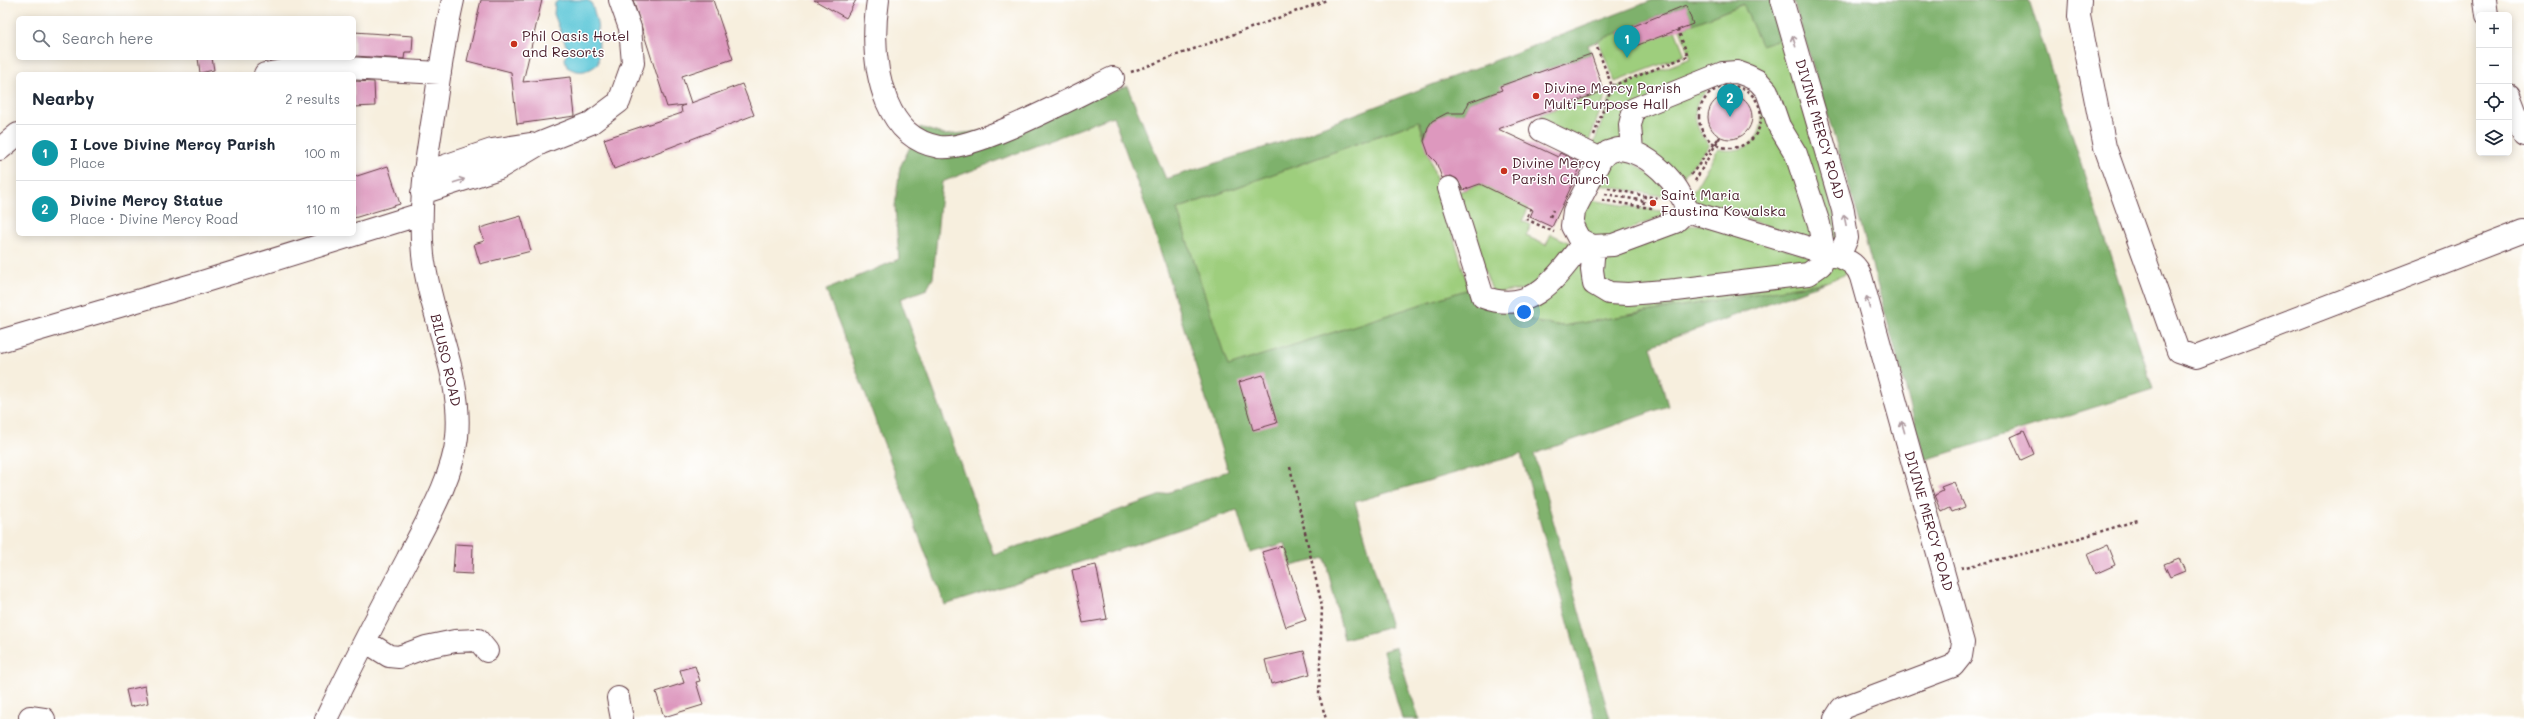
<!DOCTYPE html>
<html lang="en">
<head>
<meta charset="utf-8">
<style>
  body { margin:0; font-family:Mali,sans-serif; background:#f6f6f7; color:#1f2937 }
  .controls { position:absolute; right:12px; top:12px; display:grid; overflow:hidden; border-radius:6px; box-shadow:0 2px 10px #0003 }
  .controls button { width:36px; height:36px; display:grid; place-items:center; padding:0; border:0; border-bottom:1px solid #e0e1e3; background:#fff; color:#1f2937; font:20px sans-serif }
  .you { position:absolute; left:1524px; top:312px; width:14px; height:14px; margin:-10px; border:3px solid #fff; border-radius:50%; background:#1a73e8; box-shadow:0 0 0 6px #1a73e833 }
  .badge { display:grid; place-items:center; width:26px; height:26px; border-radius:50%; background:#0f766e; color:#fff; font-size:13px; font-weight:700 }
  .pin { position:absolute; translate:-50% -33px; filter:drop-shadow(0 1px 2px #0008) }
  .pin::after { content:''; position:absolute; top:21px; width:14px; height:12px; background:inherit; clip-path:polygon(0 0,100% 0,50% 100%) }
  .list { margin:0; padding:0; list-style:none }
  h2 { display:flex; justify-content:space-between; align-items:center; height:52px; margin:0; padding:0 16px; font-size:17px }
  h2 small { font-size:13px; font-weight:400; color:#747a83 }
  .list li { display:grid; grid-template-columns:26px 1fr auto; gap:12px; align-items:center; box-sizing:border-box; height:56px; padding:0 16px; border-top:1px solid #e0e1e3 }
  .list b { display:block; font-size:15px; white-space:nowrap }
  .list p { margin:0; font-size:13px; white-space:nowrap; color:#747a83 }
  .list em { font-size:13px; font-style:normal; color:#747a83 }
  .icon { flex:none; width:22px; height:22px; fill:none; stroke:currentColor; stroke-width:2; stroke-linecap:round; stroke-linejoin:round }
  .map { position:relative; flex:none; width:2524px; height:719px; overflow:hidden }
  .search { position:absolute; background:#fff; box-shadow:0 2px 10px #0003; left:16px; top:16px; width:340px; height:44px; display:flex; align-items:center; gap:10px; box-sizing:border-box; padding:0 14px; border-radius:6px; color:#747a83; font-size:15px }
  .panel { position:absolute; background:#fff; box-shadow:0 2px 10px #0003; left:16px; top:72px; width:340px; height:164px; border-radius:6px }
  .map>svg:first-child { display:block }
</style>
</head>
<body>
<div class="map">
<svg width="2524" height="719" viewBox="0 0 2524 719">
  <rect width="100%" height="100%" fill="#fff"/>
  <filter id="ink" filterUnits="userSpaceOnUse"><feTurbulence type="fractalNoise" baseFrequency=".025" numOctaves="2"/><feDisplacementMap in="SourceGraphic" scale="8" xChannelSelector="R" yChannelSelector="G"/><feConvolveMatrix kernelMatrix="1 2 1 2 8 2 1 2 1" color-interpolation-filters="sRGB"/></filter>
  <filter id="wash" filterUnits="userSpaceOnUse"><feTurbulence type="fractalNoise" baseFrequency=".012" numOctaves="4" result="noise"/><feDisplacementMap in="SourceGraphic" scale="16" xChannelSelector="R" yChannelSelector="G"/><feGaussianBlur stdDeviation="0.9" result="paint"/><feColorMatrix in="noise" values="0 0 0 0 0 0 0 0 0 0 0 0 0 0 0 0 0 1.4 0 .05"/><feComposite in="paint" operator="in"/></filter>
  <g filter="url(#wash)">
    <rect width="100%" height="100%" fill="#f7efde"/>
    <path fill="#9ece7d" stroke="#747654" d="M1744,4L1750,20L1783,38L1837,223L1836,245L1698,206L1690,197L1718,149C1780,162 1771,72 1725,83C1718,85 1712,86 1706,91C1688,106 1695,131 1710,145L1679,181L1593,146L1614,88L1691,58L1680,29Z
      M1675,30L1685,55L1615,82L1598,40L1619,32L1625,49Z
      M1604,91L1606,95L1588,144L1543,121L1541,114Z
      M1419,121L1469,289L1227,367L1177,209Z
      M1624,157L1655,178L1668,192V197L1599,185L1608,164Z
      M1480,184L1529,207L1522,221L1531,225L1526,236L1546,245L1551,234L1572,244L1535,288L1493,293L1456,193Z
      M1591,200L1660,211L1664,213L1660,217L1603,240L1584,232L1582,212Z
      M1702,224L1849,268L1844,275L1826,282L1563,326L1541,323L1500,309L1583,252L1683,227Z"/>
    <path fill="#7eb16c" stroke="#64684c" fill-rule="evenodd" d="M1653,0H1773L1783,38L1761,45L1743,4L1693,24L1685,5L1588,45L1591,54L1501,86L1502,90L1469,102L1462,115C1446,111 1427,118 1425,137L1419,121L1177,209L1228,366L1469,289L1473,301L1541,323L1563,326L1826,282L1651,346L1668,406L1534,454L1610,719H1595L1521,454L1355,502L1391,627L1344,639L1325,558L1291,566L1285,543L1250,553L1237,510L1112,552L945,605L826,290L899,259L895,206L900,167L920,127L945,135L983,131L1098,78L1105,95L1127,86L1166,179L1288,140ZM1113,116L1152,224L1228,471L994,555L900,299L927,289L933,278L942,182Z
      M1793,0H2029L2153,389L1925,460L1865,239Z
      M1396,647L1419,719H1402L1383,651Z"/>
    <path fill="#5dc7d8" stroke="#547382" d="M559,0H586L591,2C599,23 600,42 598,64C588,72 579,74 567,67L565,59L567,48L554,14L555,3Z"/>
    <g id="blocks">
      <path fill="#dd98be" d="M481,0H542L523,82L571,77L575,116L517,124L511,72L467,61Z
        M633,0H713L733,59L682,76L691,103L742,84L754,115L614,169L604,139L682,113L681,107L685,105L667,107Z
        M814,0H856L846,18Z
        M1686,5L1693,24L1625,50L1619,32Z
        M354,32L413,36L412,52H405L404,59L354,56Z
        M1591,54L1604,91L1498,129L1558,157L1560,153L1582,164L1552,227L1530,217L1533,210L1480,184L1463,190L1457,179L1451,176L1442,178L1436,162L1429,155L1424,141L1428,127L1432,121L1447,113H1464L1469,102L1502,90L1500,86Z
        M198,58H212L214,70L200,73Z
        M354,81L374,82L375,106L354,107Z
        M1708 117a22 22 0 1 1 44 0a22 22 0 1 1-44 0Z
        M388,166L400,204L354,218V177Z
        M521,216L531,251L480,264L474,244L484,241L480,228Z
        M1263,375L1277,423L1253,430L1239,382Z
        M2024,431L2034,454L2021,460L2011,437Z
        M1954,482L1965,507L1952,512L1950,508L1942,512L1935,495L1943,491L1941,487Z
        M455,544L473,545L472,574L453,573Z
        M2107,545L2115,565L2095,574L2087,554Z
        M1282,546L1306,620L1286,627L1262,552Z
        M2179,558L2185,571L2170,577L2164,564Z
        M1096,565L1107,619L1083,623L1072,570Z
        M1304,651L1310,674L1271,684L1265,660Z
        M695,666L700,681L696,682L703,705L664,717L656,692L684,683L680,670Z
        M145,686L148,703L130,707L126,690Z"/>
    </g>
  </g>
  <g filter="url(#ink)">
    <use href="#blocks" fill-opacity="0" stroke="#643e46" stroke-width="1"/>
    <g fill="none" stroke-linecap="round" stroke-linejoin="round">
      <defs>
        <path id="minor" d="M878,0C873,34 874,70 887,102C897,126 912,142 939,147C973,152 1078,95 1113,78
          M1782,0L1843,210L1847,238L1839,257
          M2080,0L2079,16L2105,147L2178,351L2196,357L2524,231
          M2485,0L2487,15
          M265,74L310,66L440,73
          M2509,95L2524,135
          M1541,130L1601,159
          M0,149L18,134
          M1618,149C1648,151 1680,183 1687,211L1675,222L1613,245L1592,246L1579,239L1572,226L1574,211L1601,159L1608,152Z
          M424,173L492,150L530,144
          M1449,188L1483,297C1533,316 1557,276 1584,242
          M422,193L499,168L541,143L591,123L619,102L633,63L630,28L620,0
          M1687,211L1839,257C1850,261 1857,265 1861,277L1963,643L1961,656L1953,666L1842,708L1835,719
          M1594,246L1592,270L1594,284L1609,293L1628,294L1676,290L1808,274L1821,265L1824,252L1819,224L1796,154L1779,126L1767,91L1758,81L1748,76L1737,72L1723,73L1634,109L1630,125L1632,151
          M0,341L202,282L421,214
          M365,641L389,656L399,657L426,647L455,641L478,640L487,651
          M618,698L622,719
          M30,717L44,719
          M326,719C352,665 379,613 407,560C425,524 453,478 457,437C463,375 430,317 423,255C418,204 427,155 435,105C440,70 445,34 453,0"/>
      </defs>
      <use href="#minor" stroke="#643e46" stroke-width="24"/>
      <path stroke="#643e46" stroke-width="2.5" stroke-dasharray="3 3" stroke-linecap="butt" d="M1131,72L1327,0
        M1699 117a31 31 0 1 1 62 0a31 31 0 1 1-62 0Z
        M1612,86L1688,56L1678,30
        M1594,135L1612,86L1596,45
        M1691,175L1718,139
        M1695,181L1720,137
        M1608,188L1645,196
        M1605,194L1644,201
        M1602,200L1643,207
        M1531,208L1526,219L1554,232
        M1652,208L1643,207L1645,196L1658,198
        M1550,217L1553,210
        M1290,467L1322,606L1319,695L1326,719
        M1961,568L2044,549L2138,520"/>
      <use href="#minor" stroke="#fff" stroke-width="22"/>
    </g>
    <defs><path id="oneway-shaft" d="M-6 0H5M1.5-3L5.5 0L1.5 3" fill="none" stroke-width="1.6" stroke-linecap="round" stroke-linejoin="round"/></defs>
    <g stroke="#ae9aa0">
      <use href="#oneway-shaft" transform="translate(1794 41) rotate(-106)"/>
      <use href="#oneway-shaft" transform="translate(459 181) rotate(-18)"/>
      <use href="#oneway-shaft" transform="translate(1845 220) rotate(-101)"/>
      <use href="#oneway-shaft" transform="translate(1868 302) rotate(-106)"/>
      <use href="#oneway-shaft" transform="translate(1903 427) rotate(-106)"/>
    </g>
  </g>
  <g fill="#c8321e" stroke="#fff" stroke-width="1.5">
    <circle cx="514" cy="44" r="4"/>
    <circle cx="1536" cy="96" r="4"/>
    <circle cx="1504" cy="171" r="4"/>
    <circle cx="1653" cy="203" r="4"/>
  </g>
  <g text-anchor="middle" stroke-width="3" stroke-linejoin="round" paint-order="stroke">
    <g font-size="14" fill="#4a1f2b" stroke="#fff" text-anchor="start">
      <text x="522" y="41">Phil Oasis Hotel<tspan x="522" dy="16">and Resorts</tspan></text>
      <text x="1544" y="93">Divine Mercy Parish<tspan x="1544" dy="16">Multi-Purpose Hall</tspan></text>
      <text x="1512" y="168">Divine Mercy<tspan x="1512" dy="16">Parish Church</tspan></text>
      <text x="1661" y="200">Saint Maria<tspan x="1661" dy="16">Faustina Kowalska</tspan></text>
    </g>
    <g font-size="14" fill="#4a1f2b" stroke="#fff">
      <text transform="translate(1820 129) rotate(74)" y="5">DIVINE MERCY ROAD</text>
      <text transform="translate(446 360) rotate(77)" y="5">BILUSO ROAD</text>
      <text transform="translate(1929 521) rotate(74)" y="5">DIVINE MERCY ROAD</text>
    </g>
  </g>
</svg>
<div class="controls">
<button>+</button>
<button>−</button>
<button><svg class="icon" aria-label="locate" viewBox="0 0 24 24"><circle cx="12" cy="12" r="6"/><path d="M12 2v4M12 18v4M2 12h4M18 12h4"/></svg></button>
<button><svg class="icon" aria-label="layers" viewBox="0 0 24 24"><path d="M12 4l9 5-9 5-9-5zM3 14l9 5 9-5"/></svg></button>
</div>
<div class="you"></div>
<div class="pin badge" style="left:1627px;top:58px;background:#0f9aa8">1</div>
<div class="pin badge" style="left:1730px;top:117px;background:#0f9aa8">2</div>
<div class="search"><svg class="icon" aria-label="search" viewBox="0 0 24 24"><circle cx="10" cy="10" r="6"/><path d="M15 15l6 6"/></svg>Search here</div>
<section class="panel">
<h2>Nearby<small>2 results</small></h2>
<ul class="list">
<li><span class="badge" style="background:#0f9aa8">1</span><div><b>I Love Divine Mercy Parish</b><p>Place</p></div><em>100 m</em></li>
<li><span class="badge" style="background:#0f9aa8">2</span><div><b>Divine Mercy Statue</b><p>Place · Divine Mercy Road</p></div><em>110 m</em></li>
</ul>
</section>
</div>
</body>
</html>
